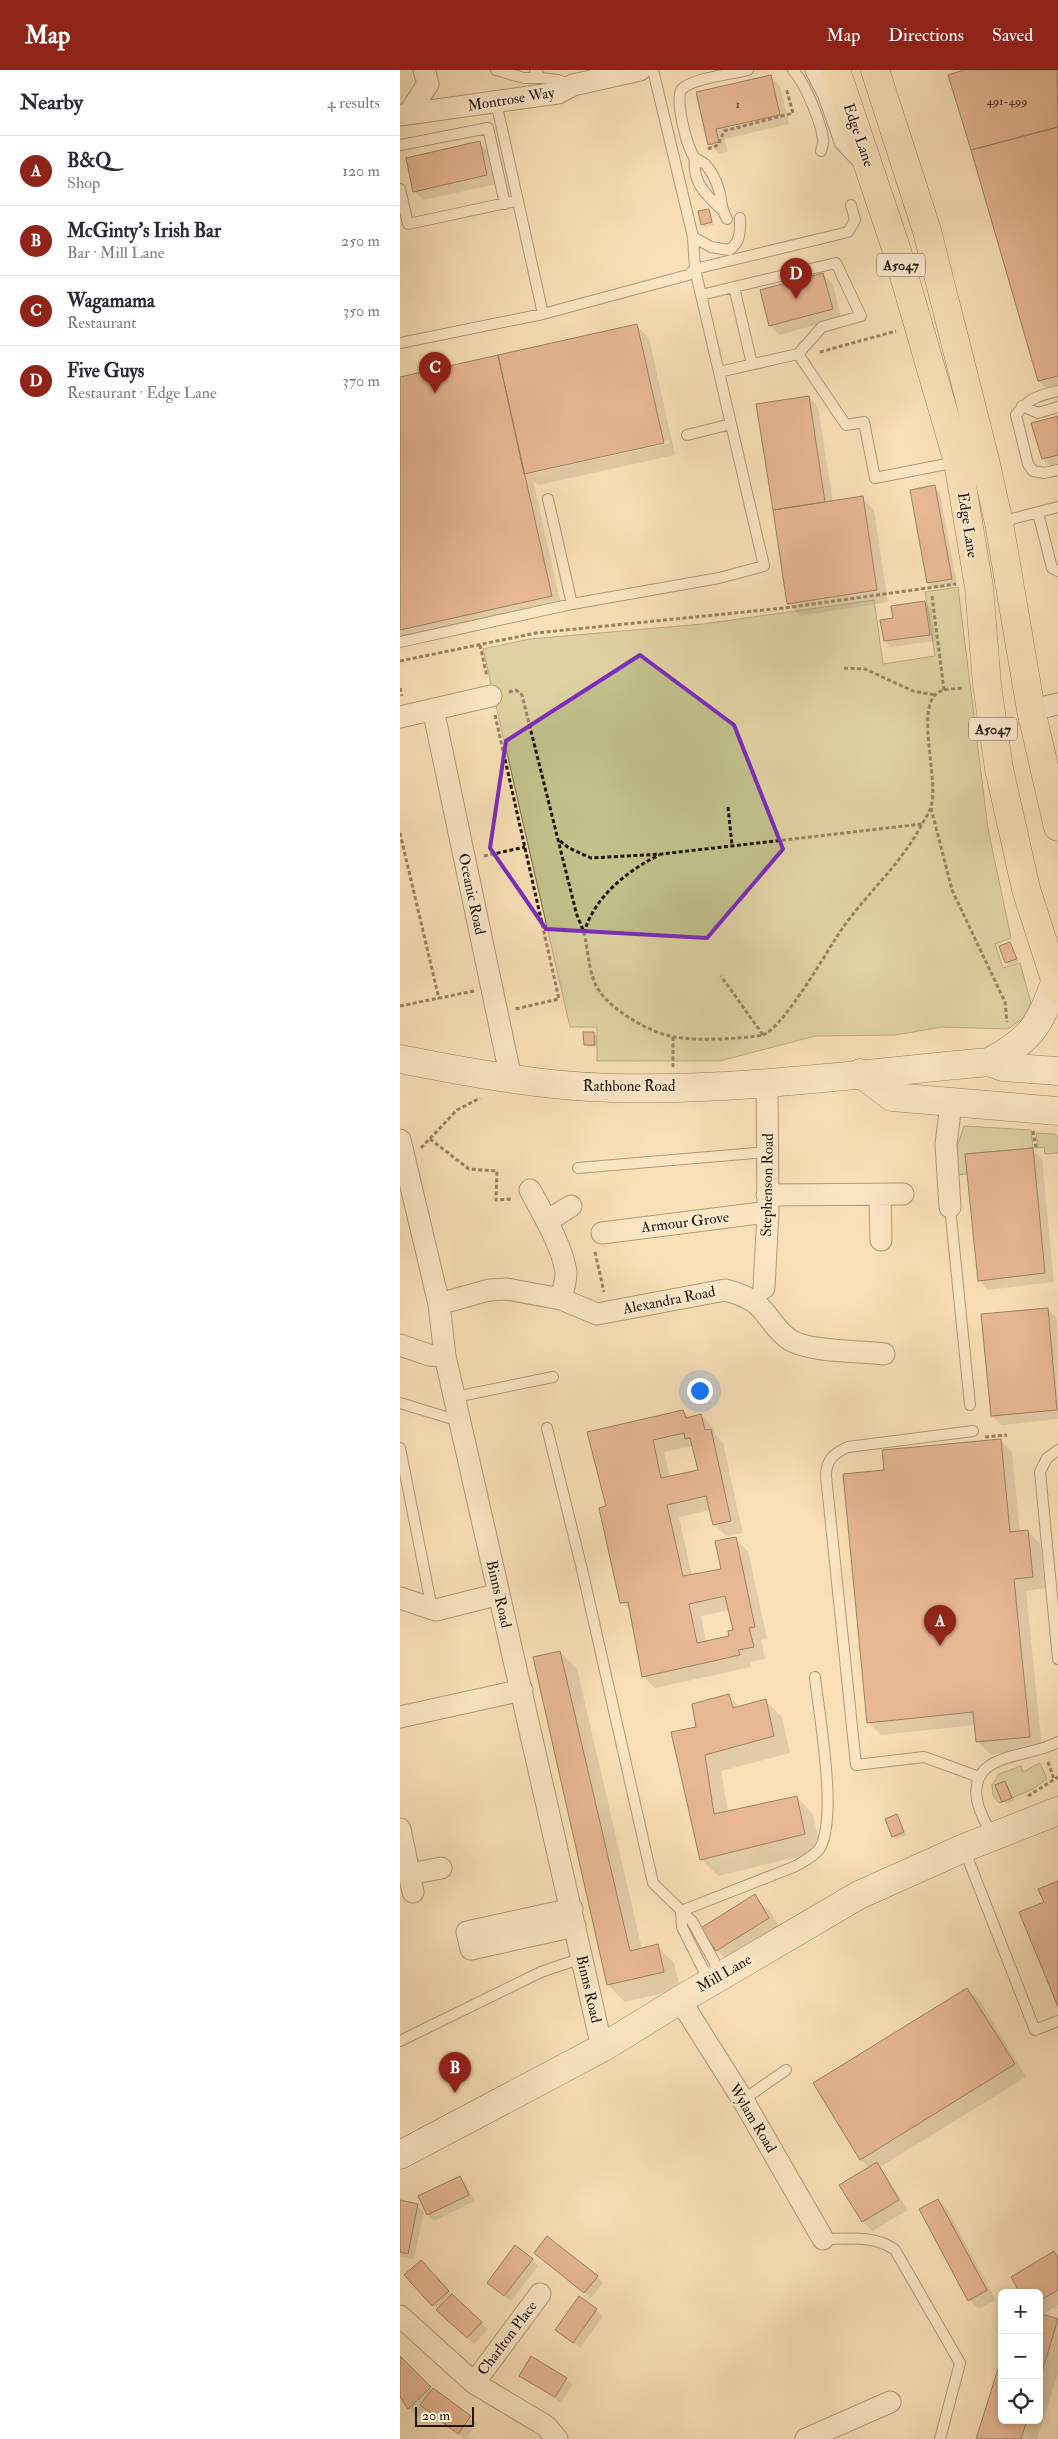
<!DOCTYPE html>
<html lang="en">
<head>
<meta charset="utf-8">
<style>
  body { margin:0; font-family:"IM FELL Double Pica",serif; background:#f7f7f7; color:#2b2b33 }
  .controls { position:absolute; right:15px; bottom:15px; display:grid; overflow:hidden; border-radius:8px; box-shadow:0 2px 8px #0003 }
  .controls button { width:45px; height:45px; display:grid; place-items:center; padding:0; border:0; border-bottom:1px solid #e1e1e2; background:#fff; color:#2b2b33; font:25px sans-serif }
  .scale { position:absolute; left:15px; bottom:12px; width:59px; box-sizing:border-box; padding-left:5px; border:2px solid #231304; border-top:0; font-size:14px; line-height:18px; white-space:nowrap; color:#231304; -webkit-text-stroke:4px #fcebd1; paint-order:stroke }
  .you { position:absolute; left:299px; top:1320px; width:18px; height:18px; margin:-12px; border:4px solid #fff; border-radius:50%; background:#1a73e8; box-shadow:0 0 0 8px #1a73e833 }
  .badge { display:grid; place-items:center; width:32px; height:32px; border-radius:50%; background:#8f2418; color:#fff; font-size:16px; font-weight:700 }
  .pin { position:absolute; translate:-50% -41px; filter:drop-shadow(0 1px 2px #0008) }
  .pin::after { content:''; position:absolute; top:26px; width:18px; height:15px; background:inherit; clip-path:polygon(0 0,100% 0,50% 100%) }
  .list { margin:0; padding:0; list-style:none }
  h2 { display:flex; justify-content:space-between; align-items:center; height:65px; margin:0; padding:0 20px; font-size:21px }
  h2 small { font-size:16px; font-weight:400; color:#7c7c81 }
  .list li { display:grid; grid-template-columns:32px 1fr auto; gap:15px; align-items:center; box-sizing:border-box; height:70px; padding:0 20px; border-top:1px solid #e1e1e2 }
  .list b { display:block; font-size:19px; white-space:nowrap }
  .list p { margin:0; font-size:16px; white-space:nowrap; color:#7c7c81 }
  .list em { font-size:16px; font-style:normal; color:#7c7c81 }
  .icon { flex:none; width:28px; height:28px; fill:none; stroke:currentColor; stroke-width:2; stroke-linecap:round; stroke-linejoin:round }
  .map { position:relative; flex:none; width:658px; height:2369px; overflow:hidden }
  header { display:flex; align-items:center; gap:30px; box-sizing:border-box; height:70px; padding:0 25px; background:#8f2418; color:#fff }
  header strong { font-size:24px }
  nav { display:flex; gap:28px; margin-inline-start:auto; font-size:18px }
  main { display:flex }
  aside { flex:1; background:#fff }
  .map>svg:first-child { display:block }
</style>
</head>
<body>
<header>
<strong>Map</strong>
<nav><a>Map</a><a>Directions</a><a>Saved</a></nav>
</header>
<main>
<aside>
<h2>Nearby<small>4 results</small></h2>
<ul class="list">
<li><span class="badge">A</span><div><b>B&amp;Q</b><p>Shop</p></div><em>120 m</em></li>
<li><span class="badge">B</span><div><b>McGinty's Irish Bar</b><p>Bar · Mill Lane</p></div><em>250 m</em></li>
<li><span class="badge">C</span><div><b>Wagamama</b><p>Restaurant</p></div><em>350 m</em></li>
<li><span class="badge">D</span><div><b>Five Guys</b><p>Restaurant · Edge Lane</p></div><em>370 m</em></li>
</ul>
</aside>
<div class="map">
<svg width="658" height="2369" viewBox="0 0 658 2369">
  <rect width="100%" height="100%" fill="#fae0b8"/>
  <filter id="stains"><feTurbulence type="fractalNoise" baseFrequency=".004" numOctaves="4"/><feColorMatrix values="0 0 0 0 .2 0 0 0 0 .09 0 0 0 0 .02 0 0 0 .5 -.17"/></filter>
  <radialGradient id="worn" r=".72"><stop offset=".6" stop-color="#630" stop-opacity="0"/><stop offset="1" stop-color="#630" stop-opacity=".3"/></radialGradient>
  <path fill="#c2c18c" stroke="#726a48" d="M558,517L588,759L611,868L595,874L603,898L620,893L631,933L623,948L608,959L541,957L496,965L415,966L320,991H197V957H170L83,579L130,569L303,554L474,530L483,594L535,586L525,522Z
    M564,1056L631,1060L633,1078L565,1084L567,1104L554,1105L555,1083Z
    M636,1063L655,1064L658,1067V1083L645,1084L644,1077L638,1078Z
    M640,1693L647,1709L633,1719L612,1728L605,1712L595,1715L602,1732L599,1733L593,1725L592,1715L599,1704L621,1696L623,1702Z"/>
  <path fill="#0003" fill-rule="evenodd" d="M568,0H658V321L651,323L639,311Z
    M371,7L380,16L389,54L325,69L328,81L319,84L310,74L298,23Z
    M79,73L89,82L96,114L24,130L14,121Z
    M309,140L314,155L305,157L302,154Z
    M423,205L433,214L441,248L379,265L370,255Z
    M237,256L249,268L275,385L138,415L133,410L161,535L5,570L0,565V308ZM269,370L270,373L133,403V400Z
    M409,327L418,337L433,432L462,428L474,440L488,532L400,546L388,533Z
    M658,347V397L652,398L643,389Z
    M534,417L540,423L557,515L535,519L528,513Z
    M524,532L531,538L536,571L491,577L485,571L494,549Z
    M610,873L619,892L609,895L606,892Z
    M194,963L197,966V977H188L185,974Z
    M632,1080L642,1089L654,1212L588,1220L579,1210Z
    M647,1239L657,1248L658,1349L602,1355L592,1346Z
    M283,1341L290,1348L301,1345L313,1357L315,1364L323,1373L343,1463L326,1466L314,1454L311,1440L279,1447L292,1506L322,1500L335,1469L348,1481L367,1569L361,1570L365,1589L350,1592L351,1597L255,1618L243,1606L231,1542L221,1532L208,1437L189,1363ZM293,1376L299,1401L270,1408L264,1382ZM330,1540L334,1561L331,1567L306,1572L301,1546Z
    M600,1370L612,1382L620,1462L628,1461L640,1474L645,1518L626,1521L642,1679L590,1684L577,1671L575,1655L481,1665L469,1653L485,1401Z
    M160,1582L177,1599L242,1879L257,1876L274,1893L280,1919L225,1932L208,1915Z
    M328,1626L340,1637L365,1631L382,1647L390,1683L321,1701L328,1742L397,1727L413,1744L421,1781L318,1806L301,1789L298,1658Z
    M605,1713L614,1731L606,1734L597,1716Z
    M496,1746L506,1765L496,1769L493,1766Z
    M354,1826L371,1843L385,1865L334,1897L317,1880L303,1858Z
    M567,1919L580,1931L626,2007L480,2097L508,2140L472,2161L463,2152L441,2115L470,2098L461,2089L415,2014Z
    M59,2108L66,2114L74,2131L34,2151L28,2144Z
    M538,2130L547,2139L596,2230L579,2239L569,2230Z
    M0,2132L17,2135L24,2142L14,2189L0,2187Z
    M135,2183L197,2207L203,2213L191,2228Z
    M654,2183L658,2187V2235L641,2245L658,2250V2303L637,2369H577L602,2350H639V2223Z
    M132,2190L138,2196L111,2231L95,2219Z
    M27,2197L55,2228L88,2259L74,2274L38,2240L6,2205Z
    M179,2227L203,2246L180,2278L156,2260Z
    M0,2288L33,2321L77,2354L66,2368L80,2369H60L64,2368L27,2339L18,2347L9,2338L0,2325Z
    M121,2305L166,2309L172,2315L161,2333Z"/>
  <path fill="#d28869" stroke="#231304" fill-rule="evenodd" d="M564,0H657L658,57L571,80L548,5Z
    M371,5L380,45L316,59L319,72L308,75L296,22Z
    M658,57V306L638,311L571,80Z
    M80,71L87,105L13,122L6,88Z
    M309,139L312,152L301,155L298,141Z
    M423,203L433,239L369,256L360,220Z
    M237,254L264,373L124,404L98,285Z
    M98,285L152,526L0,560V307Z
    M409,326L425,432L373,440L356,334Z
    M658,346V385L642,389L631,353Z
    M535,415L552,509L527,513L510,420Z
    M463,426L477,520L387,534L373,440Z
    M525,531L530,565L484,571L480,550L493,548L491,536Z
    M610,872L617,889L605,893L599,876Z
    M183,962H194L195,975H184Z
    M633,1078L645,1203L578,1211L565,1084Z
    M648,1238L657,1340L591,1346L581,1244Z
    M283,1340L286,1348L301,1344L305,1360L311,1359L331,1451L313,1455L306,1426L267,1435L283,1506L321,1499L315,1471L336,1467L355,1557L349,1558L354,1577L338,1580L340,1585L242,1607L228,1532L220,1533L199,1438L206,1436L187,1362ZM284,1363L285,1369L290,1368L298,1400L261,1408L253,1370ZM325,1526L333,1560L328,1561L329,1566L297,1573L289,1534Z
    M601,1369L610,1462L628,1460L633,1507L614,1509L630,1667L576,1672L573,1642L467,1653L443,1404L484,1400L482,1380Z
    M160,1581L230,1881L258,1874L264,1902L207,1915L133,1587Z
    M329,1624L333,1638L366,1629L374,1666L305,1685L314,1744L397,1726L405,1764L300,1790L271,1662L296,1657L292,1634Z
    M605,1711L612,1728L602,1732L595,1715Z
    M497,1744L504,1762L492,1767L485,1749Z
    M658,1811V1937L619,1842L644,1832L638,1819Z
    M355,1824L369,1848L316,1881L301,1858Z
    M567,1918L615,1994L460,2090L413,2013Z
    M477,2092L499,2130L462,2152L439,2115Z
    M60,2106L69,2125L27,2145L18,2126Z
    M538,2129L587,2220L568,2231L519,2139Z
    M0,2130L18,2134L8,2184L0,2182Z
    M147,2166L198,2206L184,2223L134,2183Z
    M115,2175L133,2189L104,2226L87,2213Z
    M654,2181L658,2188V2220L639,2231V2223H620L611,2207Z
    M21,2190L49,2221L32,2236L4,2205Z
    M52,2224L82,2252L67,2268L36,2240Z
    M179,2226L197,2239L173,2273L155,2260Z
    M639,2243L658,2249L639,2312Z
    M0,2286L31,2317L8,2339L0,2327Z
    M131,2286L167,2308L155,2327L119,2306Z
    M602,2286V2350H627L621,2369H576Z
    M33,2318L71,2346L58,2364L20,2335Z"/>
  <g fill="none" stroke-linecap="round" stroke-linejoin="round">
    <defs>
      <path id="lane" d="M96,0L124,8H141
        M135,0L141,8L158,10L171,15
        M393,0C405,13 421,52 423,69C424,73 422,77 421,81
        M96,32L143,244L288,205L295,199L293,167L253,0
        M0,75L88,58L105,134
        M295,88C292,111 304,123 320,138
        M0,119L8,154L111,132
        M327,149C319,136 323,130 318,117C316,110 310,99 305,94C302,92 298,90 295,88C287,79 274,27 282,19C293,8 333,4 348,0
        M293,167L311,177L329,180C341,172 340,161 340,148
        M334,217L436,193L461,246L422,257L398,284
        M301,225L334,217L352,294
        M0,273L143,244
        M319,302L398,284L446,355L464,352L475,408L557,392
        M658,321C640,325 627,329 616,345L628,394L633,401L644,403L658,400
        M622,336L638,343L658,337
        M287,365L331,354
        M148,429L172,534
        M638,443L652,498L658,501
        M600,452L658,437
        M0,572L172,534L319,508L364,496L295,199L448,162L455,150L451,135
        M178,1098L368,1082
        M550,1137L570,1335
        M55,1327L153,1307
        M0,1333L59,1351
        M147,1358L181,1495L253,1813L292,1851L321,1904
        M573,1361L448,1377C434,1383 426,1390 426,1406L456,1695L524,1687L579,1707
        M0,1378L32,1539
        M658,1380L647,1388L640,1402L658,1589
        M592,1766C587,1755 579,1742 577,1730C569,1681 628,1689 658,1672
        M564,1779L635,1960L658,1951
        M281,1841L396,1796C404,1791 415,1786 420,1778C438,1746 419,1645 415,1607
        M281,1841L282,1857L309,1911
        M0,1971L141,1902L182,1888
        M343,2030L386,2000
        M423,2169C447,2169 476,2165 495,2180L560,2293L540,2369"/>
      <path id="street" d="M416,0L428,23L445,71L465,92
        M9,43L28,14L24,0
        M0,45L158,23L173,15L240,0
        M33,639L111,1009
        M631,640L658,634
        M0,647L91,626
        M0,1070L39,1234L45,1286L202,1978
        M130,1120C142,1142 163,1178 166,1202C166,1211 163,1221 161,1229
        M367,1125L503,1124
        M480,1126L481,1170
        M550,1137L546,1074L551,1034
        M147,1151L171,1136
        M202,1163L368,1142
        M364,1218L368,1142L367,1013
        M39,1234L89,1220L107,1219L161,1229L197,1244L325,1220C337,1223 350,1227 359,1236C370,1247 376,1261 390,1270C410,1282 460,1281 484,1284
        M0,1275L29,1285L45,1286
        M0,1528L36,1540L99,1524
        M0,1647L122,1620
        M0,1759L13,1822
        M10,1804L41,1798
        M172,1839L67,1862L71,1879L175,1856
        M280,1930L343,2030L423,2169
        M0,2246L74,2313L146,2356L157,2369
        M74,2313L140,2224
        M406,2369L490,2332"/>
      <path id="secondary" d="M0,989C71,1003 141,1016 213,1018C339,1021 465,1003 589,992L603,997L658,1001
        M589,992C630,971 641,954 655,912
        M460,1003L492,1027L658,1041
        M0,2085L202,1978L280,1930L459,1825L564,1778L658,1741"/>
      <path id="highway" d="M436,0L496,178L558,392L579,517L587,615L599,699L626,819L658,919
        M475,0L527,161L584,386L599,453L631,640L658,757"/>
    </defs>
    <use href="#lane" stroke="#594631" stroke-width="12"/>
    <use href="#street" stroke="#594631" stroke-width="23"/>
    <use href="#secondary" stroke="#231304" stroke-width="29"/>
    <use href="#highway" stroke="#231304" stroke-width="29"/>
    <path stroke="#231304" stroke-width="3" stroke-dasharray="4 2.5" stroke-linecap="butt" d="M308,79L318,75L324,61L393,43L386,18
      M420,282L496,261
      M532,526L544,620
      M80,575L87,607
      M0,591L136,563L384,538L556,514
      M444,598L465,599L513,621L535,625
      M0,618L2,626
      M109,622L116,620L122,625L176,842C178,849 182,856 184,863C189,883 188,905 200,922C213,941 252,964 275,967C297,971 341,969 363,965L321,906
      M95,645L159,929L115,939
      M328,737L332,775
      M531,738L552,820L605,932L607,952
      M0,763L39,929
      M160,771L169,778L191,788L262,784L522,754
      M84,786L125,777
      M184,863C194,827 227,801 259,785
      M0,936L74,921
      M363,965C386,955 427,880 444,856C470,820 501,794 522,754C525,749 529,743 531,737C539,711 517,643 535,625C541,618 555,619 564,618
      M273,997V967
      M633,1061L636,1078
      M30,1069L69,1099L97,1101L96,1130L112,1129
      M21,1078L57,1040L80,1028
      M195,1182L204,1222
      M585,1367L607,1365
      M648,1692L654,1709
      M628,1726L658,1707"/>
    <use href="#lane" stroke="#fcebd1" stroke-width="10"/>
    <use href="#street" stroke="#fcebd1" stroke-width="21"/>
    <use href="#secondary" stroke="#fcebd1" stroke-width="28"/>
    <use href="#highway" stroke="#fae0b8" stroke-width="28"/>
  </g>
  <path d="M0 0H658V2369H0ZM240,585L334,655L383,779L307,868L146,859L90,778L106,671Z" fill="#fae0b8" fill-opacity=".55" fill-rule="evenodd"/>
  <path fill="none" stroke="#7b2cbf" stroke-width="4" stroke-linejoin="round" d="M240,585L334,655L383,779L307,868L146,859L90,778L106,671Z"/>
  <g text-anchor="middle" stroke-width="4.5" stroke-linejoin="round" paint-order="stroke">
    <g font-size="12" fill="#4f301d">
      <text x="607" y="35">491-499</text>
      <text x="338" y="38">1</text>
    </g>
    <g fill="#fcebd1" stroke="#645442" stroke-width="1">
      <rect x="477" y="183.5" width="48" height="23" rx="4"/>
      <rect x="569" y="647.5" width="48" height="23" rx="4"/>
    </g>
    <g font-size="14" font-weight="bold" fill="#231304">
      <text x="501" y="200">A5047</text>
      <text x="593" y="664">A5047</text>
    </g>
    <g font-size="15" fill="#231304" stroke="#fcebd1">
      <text transform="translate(111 29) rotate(-9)" y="5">Montrose Way</text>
      <text transform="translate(459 65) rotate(71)" y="5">Edge Lane</text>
      <text transform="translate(568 455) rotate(81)" y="5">Edge Lane</text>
      <text transform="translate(72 824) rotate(78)" y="5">Oceanic Road</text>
      <text x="229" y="1021">Rathbone Road</text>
      <text transform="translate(367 1115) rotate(-89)" y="5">Stephenson Road</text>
      <text transform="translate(285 1152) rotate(-7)" y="5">Armour Grove</text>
      <text transform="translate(269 1230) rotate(-11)" y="5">Alexandra Road</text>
      <text transform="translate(99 1524) rotate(77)" y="5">Binns Road</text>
      <text transform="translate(324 1903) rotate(-30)" y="5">Mill Lane</text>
      <text transform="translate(189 1919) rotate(77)" y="5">Binns Road</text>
      <text transform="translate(353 2048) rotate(59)" y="5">Wylam Road</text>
      <text transform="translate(107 2268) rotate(-53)" y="5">Charlton Place</text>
    </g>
  </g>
  <rect width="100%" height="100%" filter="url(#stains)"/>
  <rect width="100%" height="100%" fill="url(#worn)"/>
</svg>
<div class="controls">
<button>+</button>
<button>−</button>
<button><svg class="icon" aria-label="locate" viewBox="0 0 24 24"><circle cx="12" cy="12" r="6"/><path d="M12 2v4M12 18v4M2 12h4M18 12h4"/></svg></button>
</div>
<div class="scale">20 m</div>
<div class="you"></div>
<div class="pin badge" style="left:540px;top:1576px">A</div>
<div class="pin badge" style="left:55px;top:2023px">B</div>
<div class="pin badge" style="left:35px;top:323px">C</div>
<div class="pin badge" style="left:396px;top:229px">D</div>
</div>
</main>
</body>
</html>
